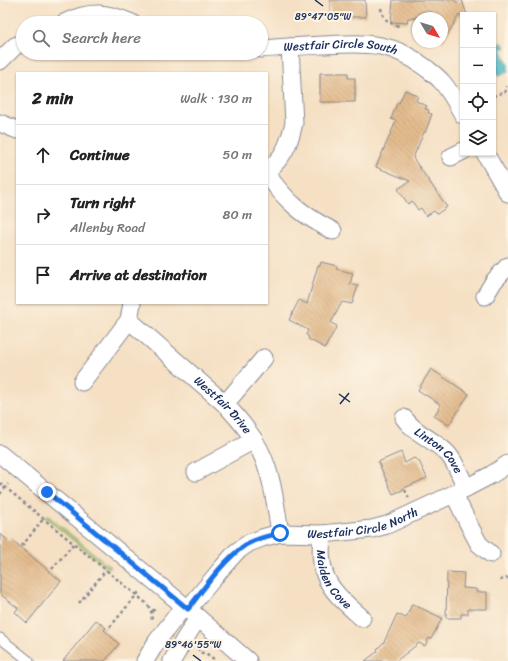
<!DOCTYPE html>
<html lang="en">
<head>
<meta charset="utf-8">
<style>
  body { margin:0; font-family:Sriracha,sans-serif; background:#f2f2f2; color:#222 }
  .controls { position:absolute; right:12px; top:12px; display:grid; overflow:hidden; border-radius:0px; box-shadow:0 1px 3px #0004 }
  .controls button { width:36px; height:36px; display:grid; place-items:center; padding:0; border:0; border-bottom:1px solid #e0e0e0; background:#fff; color:#222; font:20px sans-serif }
  .compass { position:absolute; left:412px; top:12px; width:36px; height:36px; border-radius:50%; background:#fff; box-shadow:0 1px 3px #0004; rotate:128deg }
  .stop { position:absolute; width:12px; height:12px; margin:-9px; border:3px solid #1a73e8; border-radius:50%; background:#fff }
  .stop.end { background:#1a73e8; border-color:#fff; box-shadow:0 1px 4px #0008 }
  .list { margin:0; padding:0; list-style:none }
  h2 { display:flex; justify-content:space-between; align-items:center; height:52px; margin:0; padding:0 16px; font-size:17px }
  h2 small { font-size:13px; font-weight:400; color:#767676 }
  .list li { display:grid; grid-template-columns:26px 1fr auto; gap:12px; align-items:center; box-sizing:border-box; height:60px; padding:0 16px; border-top:1px solid #e0e0e0 }
  .list b { display:block; font-size:15px; white-space:nowrap }
  .list p { margin:0; font-size:13px; white-space:nowrap; color:#767676 }
  .list em { font-size:13px; font-style:normal; color:#767676 }
  .icon { flex:none; width:22px; height:22px; fill:none; stroke:currentColor; stroke-width:2; stroke-linecap:round; stroke-linejoin:round }
  .map { position:relative; flex:none; width:508px; height:661px; overflow:hidden }
  .search { position:absolute; background:#fff; box-shadow:0 1px 3px #0004; left:16px; top:16px; width:252px; height:44px; display:flex; align-items:center; gap:10px; box-sizing:border-box; padding:0 14px; border-radius:22px; color:#767676; font-size:15px }
  .panel { position:absolute; background:#fff; box-shadow:0 1px 3px #0004; left:16px; top:72px; width:252px; height:232px; border-radius:0px }
  .map>svg:first-child { display:block }
</style>
</head>
<body>
<div class="map">
<svg width="508" height="661" viewBox="0 0 508 661">
  <defs>
    <pattern id="water-ripples" width="26" height="14" patternUnits="userSpaceOnUse"><rect width="26" height="14" fill="#4bb8c4"/><path d="M2 4q2-2 4 0t4 0M15 11q2-2 4 0t4 0" fill="none" stroke="#3e96a2"/></pattern>
    <pattern id="building-back-hatch" width="6" height="6" patternUnits="userSpaceOnUse"><rect width="6" height="6" fill="#e3bb8d"/><path d="M-1 5l2 2M0 0l6 6M5-1l2 2" fill="none" stroke="#c2a17c"/></pattern>
  </defs>
  <rect width="100%" height="100%" fill="#fcf5e5"/>
  <filter id="ink" filterUnits="userSpaceOnUse"><feTurbulence type="fractalNoise" baseFrequency=".025" numOctaves="2"/><feDisplacementMap in="SourceGraphic" scale="8" xChannelSelector="R" yChannelSelector="G"/><feConvolveMatrix kernelMatrix="1 2 1 2 8 2 1 2 1" color-interpolation-filters="sRGB"/></filter>
  <filter id="wash" filterUnits="userSpaceOnUse"><feTurbulence type="fractalNoise" baseFrequency=".012" numOctaves="4" result="noise"/><feDisplacementMap in="SourceGraphic" scale="16" xChannelSelector="R" yChannelSelector="G"/><feGaussianBlur stdDeviation="0.9" result="paint"/><feColorMatrix in="noise" values="0 0 0 0 0 0 0 0 0 0 0 0 0 0 0 0 0 1.4 0 .05"/><feComposite in="paint" operator="in"/></filter>
  <g filter="url(#wash)">
    <rect width="100%" height="100%" fill="#f5e0c4"/>
    <path fill="#bbd277" stroke="#6b806a" d="M47,515L110,567L108,569L45,517Z"/>
    <path fill="url(#water-ripples)" stroke="#337491" d="M502,42L505,48L501,49L508,65V72L498,76L493,66V47Z"/>
    <g id="blocks">
      <path fill="url(#building-back-hatch)" d="M330,0H365L366,17H340V15H330Z
        M393,0H454L457,2L462,0L467,15H459L442,44V18H408L407,23L391,22Z
        M320,73H348V78H355V102H320Z
        M405,90L418,96L416,101L427,106L425,109L429,110L428,113L432,114L425,133L424,132L413,158L447,207L437,214L434,211L426,216L421,208L418,210L412,201L408,204L398,189L410,181L376,167L396,121L391,119L397,103H399Z
        M321,262L337,266L336,269L353,273L350,284L358,286L352,304L342,302L331,323L337,326L325,348L308,339L309,337L306,335L308,330L289,320L299,300L307,304L318,265L320,266Z
        M431,369L469,394L449,425L434,416L441,405L418,390Z
        M401,452L405,463L414,458L419,461L427,478L402,489L403,490L393,494L378,462Z
        M0,534L9,541L11,539L61,581L27,623L15,612L18,608L0,594Z
        M447,572L464,573L463,588L476,589V592H487V609H468V614H461V618H446Z
        M412,604L442,618L431,639L429,638L425,646L419,643L396,661H365L378,651L377,649L384,642L397,614L406,618Z
        M96,620L106,628L104,630L119,644L105,661H63Z"/>
    </g>
  </g>
  <g filter="url(#ink)">
    <use href="#blocks" fill-opacity="0" stroke="#888891" stroke-width="1"/>
    <g fill="none" stroke-linecap="round" stroke-linejoin="round">
      <defs>
        <path id="service" d="M0,638L29,661"/>
        <g id="minor">
          <path d="M64,23C90,10 106,12 132,23"/>
          <path id="s1" d="M261,49C281,47 302,46 322,45C364,43 390,40 426,68C431,72 437,76 442,82C451,92 457,104 463,115"/>
          <path d="M0,61L15,46L23,43"/>
          <path d="M0,123L17,130"/>
          <path d="M485,153L508,193"/>
          <path d="M451,157L463,151"/>
          <path d="M267,171C284,157 289,144 294,123L290,47"/>
          <path d="M267,174C286,202 304,216 333,231"/>
          <path d="M485,296L494,281L508,266"/>
          <path id="s2" d="M132,303L129,320L225,404C235,415 246,427 254,440C272,468 275,501 280,533"/>
          <path d="M82,382L129,320"/>
          <path d="M225,404L264,358"/>
          <path id="s3" d="M404,418C415,434 435,440 448,454C456,463 461,477 466,488"/>
          <path d="M0,454L188,609L248,661"/>
          <path d="M196,472L254,440"/>
          <path d="M454,494L470,527L479,544L491,554"/>
          <path id="s4" d="M322,534C321,548 320,561 325,575C331,592 349,606 362,618"/>
          <path id="s5" d="M188,609L222,568L236,552L249,543L262,538L280,533L322,534L372,529L387,525L466,488L491,475L508,464"/>
          <path d="M145,661L157,641L184,606"/>
          <path d="M172,661L184,640L198,618"/>
        </g>
      </defs>
      <use href="#service" stroke="#888891" stroke-width="11"/>
      <use href="#minor" stroke="#888891" stroke-width="19"/>
      <path stroke="#888891" stroke-width="2.5" stroke-dasharray="3 3" stroke-linecap="butt" d="M381,8C383,19 388,23 399,26
        M426,18L428,15L431,12
        M429,42L431,45
        M493,96L505,92L507,88L506,86
        M0,483L146,603C151,609 153,614 151,621
        M405,490L409,498
        M0,494L8,484
        M22,546L44,518
        M52,569L74,543
        M500,580L508,578
        M79,603L106,570
        M152,611L156,609
        M110,627L139,592
        M198,648L200,653C207,652 211,657 216,661"/>
      <use href="#service" stroke="#fff" stroke-width="9"/>
      <use href="#minor" stroke="#fff" stroke-width="17"/>
    </g>
  </g>
  <g fill="none" stroke-linecap="round" stroke-linejoin="round" filter="url(#ink)">
    <path stroke="#1a73e8" stroke-width="5" d="M47,492L188,609C204,588 225,558 247,544C257,538 269,536 280,533"/>
  </g>
  <path fill="none" stroke="#1b2f5e" stroke-width="1.5" d="M315,0L323,6M339,394L350,402M340,404L349,393M193,655L201,661"/>
  <g text-anchor="middle" stroke-width="4" stroke-linejoin="round" paint-order="stroke">
    <g font-size="12" fill="#1b2f5e" stroke="#fcf5e5">
      <text dy="4" stroke="none"><textPath href="#s1" startOffset="80">Westfair Circle South</textPath></text>
      <text dy="4" stroke="none"><textPath href="#s2" startOffset="144">Westfair Drive</textPath></text>
      <text dy="4" stroke="none"><textPath href="#s3" startOffset="48">Linton Cove</textPath></text>
      <text dy="4" stroke="none"><textPath href="#s5" startOffset="207">Westfair Circle North</textPath></text>
      <text dy="4" stroke="none"><textPath href="#s4" startOffset="49">Maiden Cove</textPath></text>
    </g>
  </g>
  <g font-size="10" text-anchor="middle" fill="#1b2f5e" stroke="#fcf5e5" stroke-width="4" stroke-linejoin="round" paint-order="stroke">
    <text x="323" y="20">89°47'05"W</text>
    <text x="193" y="648">89°46'55"W</text>
  </g>
</svg>
<div class="controls">
<button>+</button>
<button>−</button>
<button><svg class="icon" aria-label="locate" viewBox="0 0 24 24"><circle cx="12" cy="12" r="6"/><path d="M12 2v4M12 18v4M2 12h4M18 12h4"/></svg></button>
<button><svg class="icon" aria-label="layers" viewBox="0 0 24 24"><path d="M12 4l9 5-9 5-9-5zM3 14l9 5 9-5"/></svg></button>
</div>
<svg class="compass" viewBox="-18 -18 36 36"><path d="M0-13l5 13h-10z" fill="#e53935"/><path d="M0 13l5-13h-10z" fill="#767676"/></svg>
<div class="stop" style="left:280px;top:533px"></div>
<div class="stop end" style="left:47px;top:492px"></div>
<div class="search"><svg class="icon" aria-label="search" viewBox="0 0 24 24"><circle cx="10" cy="10" r="6"/><path d="M15 15l6 6"/></svg>Search here</div>
<section class="panel">
<h2>2 min<small>Walk · 130 m</small></h2>
<ul class="list">
<li><svg class="icon" aria-label="ahead" viewBox="0 0 24 24"><path d="M12 20V5M6 11l6-6 6 6"/></svg><div><b>Continue</b></div><em>50 m</em></li>
<li><svg class="icon" aria-label="right" viewBox="0 0 24 24"><path d="M7 20v-9h11M14 6l5 5-5 5"/></svg><div><b>Turn right</b><p>Allenby Road</p></div><em>80 m</em></li>
<li><svg class="icon" aria-label="arrive" viewBox="0 0 24 24"><path d="M6 21V4h12l-3 4 3 4H6"/></svg><div><b>Arrive at destination</b></div></li>
</ul>
</section>
</div>
</body>
</html>
